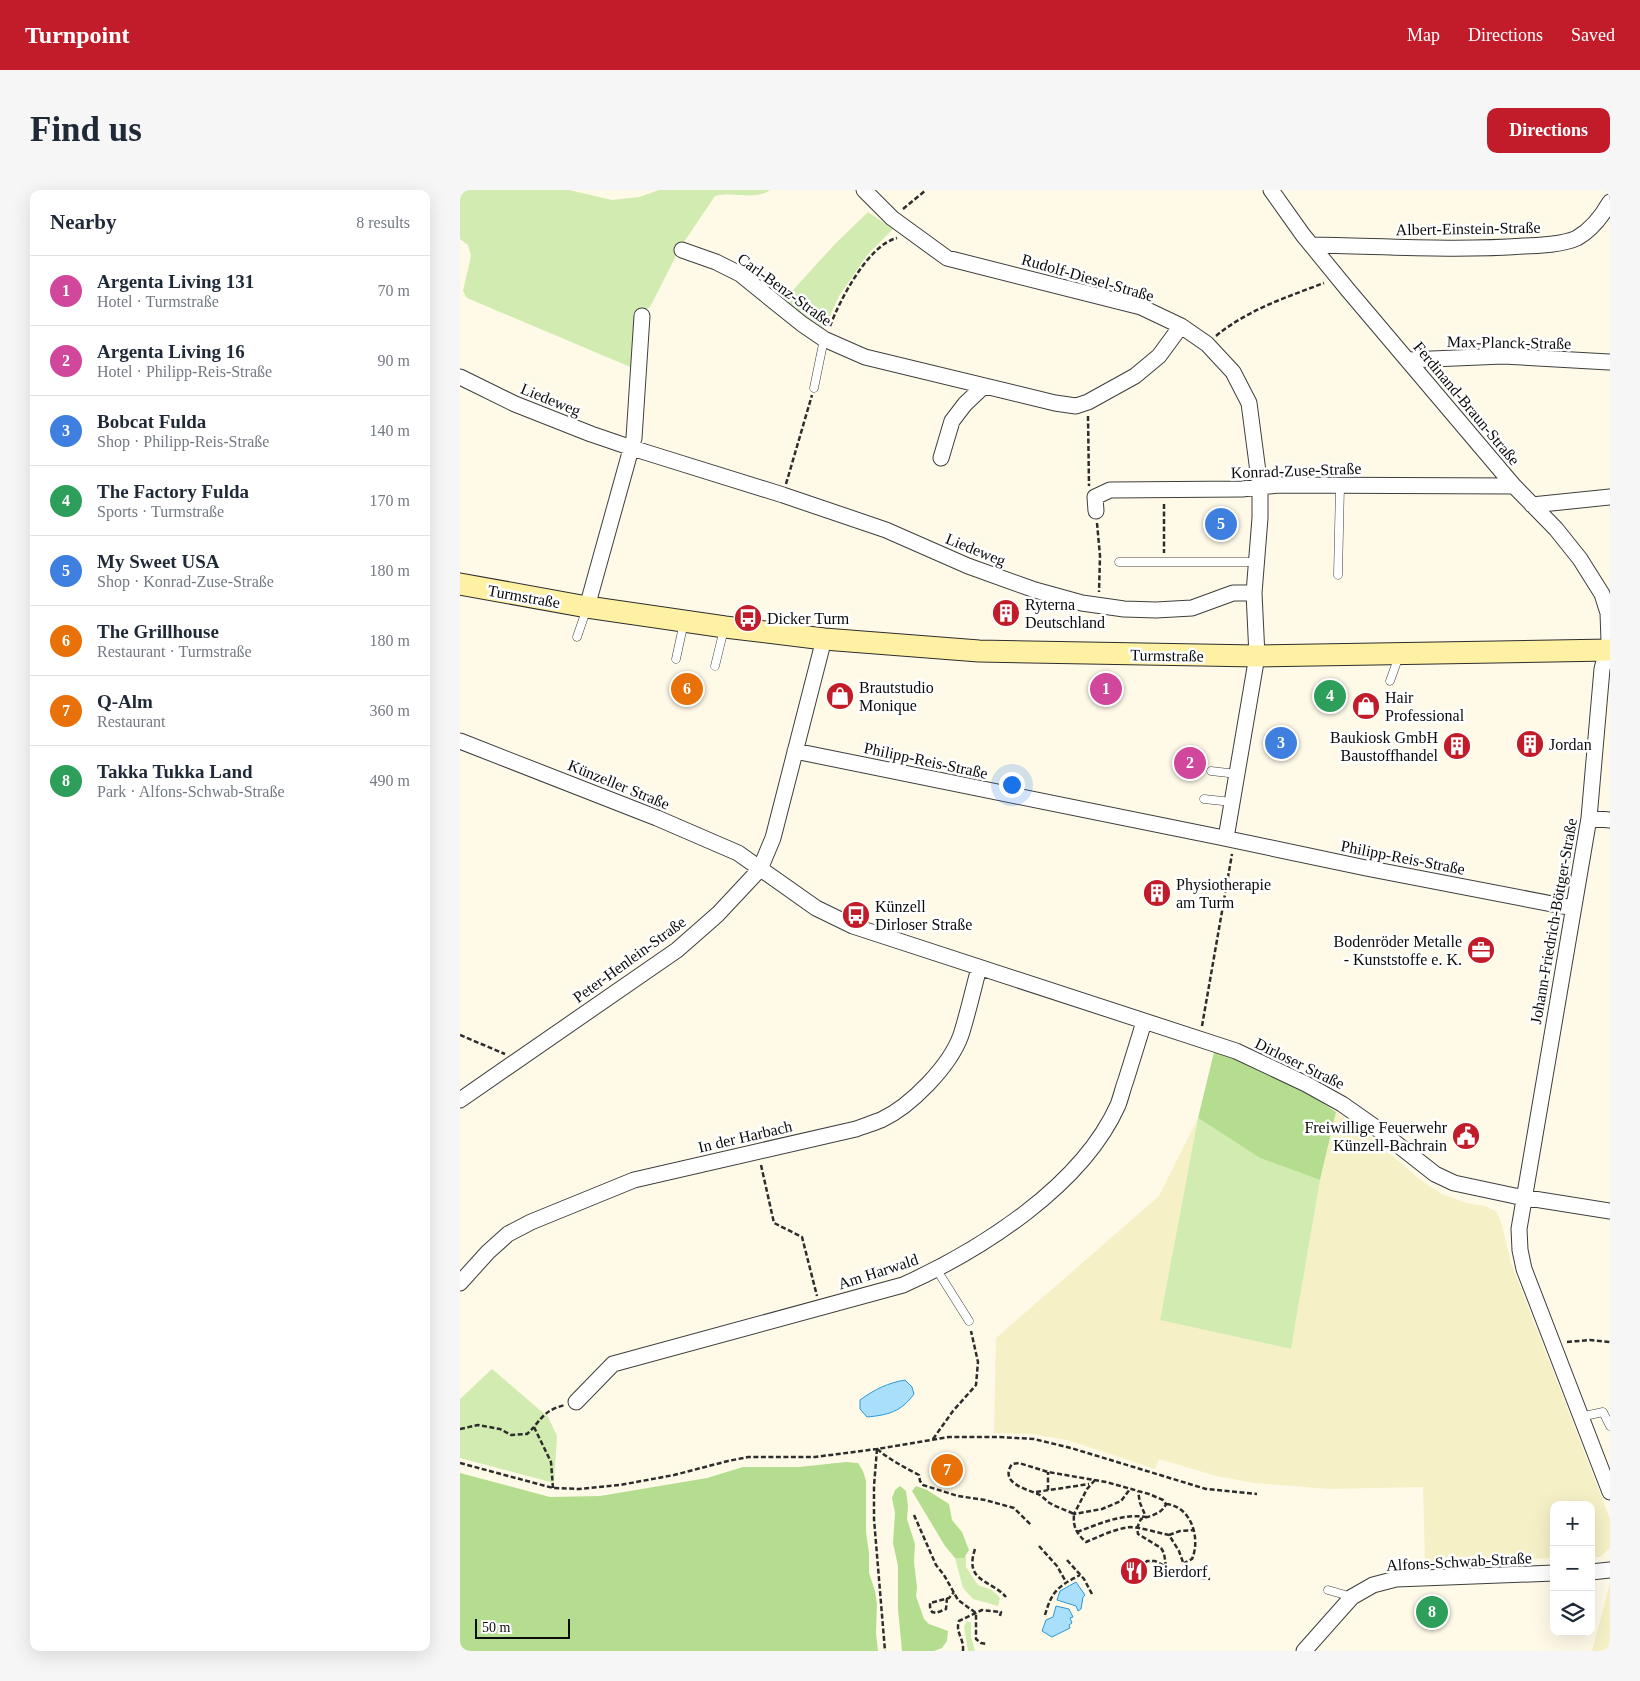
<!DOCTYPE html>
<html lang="en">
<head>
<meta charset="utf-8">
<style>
  body { margin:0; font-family:"Times New Roman",serif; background:#f6f6f7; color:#1f2937 }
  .controls { position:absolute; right:15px; bottom:15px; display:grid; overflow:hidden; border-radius:10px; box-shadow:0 5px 20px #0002 }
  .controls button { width:45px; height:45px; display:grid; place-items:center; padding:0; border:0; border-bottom:1px solid #e0e1e3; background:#fff; color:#1f2937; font:25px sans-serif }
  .scale { position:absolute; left:15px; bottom:12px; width:95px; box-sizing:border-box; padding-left:5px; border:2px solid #0b0b0b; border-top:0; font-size:14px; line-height:18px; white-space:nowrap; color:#0b0b0b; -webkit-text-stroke:4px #fff; paint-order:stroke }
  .you { position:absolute; left:551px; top:594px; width:18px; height:18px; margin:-12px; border:4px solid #fff; border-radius:50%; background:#1a73e8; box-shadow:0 0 0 8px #1a73e833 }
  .badge { display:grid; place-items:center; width:32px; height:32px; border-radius:50%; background:#c21c2a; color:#fff; font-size:16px; font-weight:700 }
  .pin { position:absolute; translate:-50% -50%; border:2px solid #fff; box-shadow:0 1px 5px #0006 }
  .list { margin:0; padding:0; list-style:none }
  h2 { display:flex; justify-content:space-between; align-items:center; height:65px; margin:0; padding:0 20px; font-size:21px }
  h2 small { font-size:16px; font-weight:400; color:#747a83 }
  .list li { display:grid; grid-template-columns:32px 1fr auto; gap:15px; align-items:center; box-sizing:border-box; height:70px; padding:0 20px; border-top:1px solid #e0e1e3 }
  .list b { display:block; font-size:19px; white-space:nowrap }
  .list p { margin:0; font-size:16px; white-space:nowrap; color:#747a83 }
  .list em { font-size:16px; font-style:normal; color:#747a83 }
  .icon { flex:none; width:28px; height:28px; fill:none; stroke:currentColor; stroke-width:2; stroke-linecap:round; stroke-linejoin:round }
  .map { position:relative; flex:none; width:1150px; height:1461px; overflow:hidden; border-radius:10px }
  header { display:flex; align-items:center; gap:30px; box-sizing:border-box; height:70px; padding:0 25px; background:#c21c2a; color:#fff }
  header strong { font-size:24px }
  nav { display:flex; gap:28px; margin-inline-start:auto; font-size:18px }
  .intro { display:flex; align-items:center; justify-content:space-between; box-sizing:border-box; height:120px; padding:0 30px }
  h1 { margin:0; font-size:35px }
  .button { padding:12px 22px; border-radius:10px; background:#c21c2a; color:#fff; font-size:18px; font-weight:700 }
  main { display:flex; gap:30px; padding:0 30px }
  aside { flex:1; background:#fff; border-radius:10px; box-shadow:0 5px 20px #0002 }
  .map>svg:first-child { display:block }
</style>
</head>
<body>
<header>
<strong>Turnpoint</strong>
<nav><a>Map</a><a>Directions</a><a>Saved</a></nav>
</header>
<div class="intro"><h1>Find us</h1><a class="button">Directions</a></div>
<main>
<aside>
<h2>Nearby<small>8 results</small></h2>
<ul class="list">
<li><span class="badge" style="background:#d1479c">1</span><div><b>Argenta Living 131</b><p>Hotel · Turmstraße</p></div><em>70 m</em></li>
<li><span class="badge" style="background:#d1479c">2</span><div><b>Argenta Living 16</b><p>Hotel · Philipp-Reis-Straße</p></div><em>90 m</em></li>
<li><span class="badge" style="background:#3f7fe0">3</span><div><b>Bobcat Fulda</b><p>Shop · Philipp-Reis-Straße</p></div><em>140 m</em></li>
<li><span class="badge" style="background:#2e9e5b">4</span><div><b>The Factory Fulda</b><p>Sports · Turmstraße</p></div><em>170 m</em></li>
<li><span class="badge" style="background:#3f7fe0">5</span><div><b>My Sweet USA</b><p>Shop · Konrad-Zuse-Straße</p></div><em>180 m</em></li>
<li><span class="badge" style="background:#e8710a">6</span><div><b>The Grillhouse</b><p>Restaurant · Turmstraße</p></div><em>180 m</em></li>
<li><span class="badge" style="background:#e8710a">7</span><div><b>Q-Alm</b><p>Restaurant</p></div><em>360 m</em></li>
<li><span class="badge" style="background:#2e9e5b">8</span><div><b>Takka Tukka Land</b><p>Park · Alfons-Schwab-Straße</p></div><em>490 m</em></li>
</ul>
</aside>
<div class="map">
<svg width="1150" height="1461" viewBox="0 0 1150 1461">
  <rect width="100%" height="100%" fill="#fffae8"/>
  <path fill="#f6f0c7" d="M876,922L912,948L958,988L982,1004L1007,1013L1025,1016L1037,1022L1042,1035L1051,1073L1150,1329V1358L1140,1367H1131V1315H1094V1368L965,1373L963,1297L869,1299L794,1293L756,1286L699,1269L695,1279L607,1250L571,1244L534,1243L536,1148L699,1006L738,928L700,1130L831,1159L860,990Z
    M1150,1393V1461H1132Z"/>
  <path fill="#d1ebb0" d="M0,0H109L152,10L179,7L199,0H310C296,11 274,1 255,6L220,58L190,117L178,125L175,179L7,108L3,101L11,66L8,55L0,49Z
    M408,22L433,39L408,64L379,106L363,141L324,110L375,54Z
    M738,928L800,968L860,990L831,1159L700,1130Z
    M32,1179L88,1227L97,1246L94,1293L0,1268V1209Z
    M506,1365V1377L518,1395L532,1400L540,1408L538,1416L513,1409L503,1398L495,1368H504Z
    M507,1432H511V1447L515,1461H508L504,1436Z"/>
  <path fill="#b5dd8f" d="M754,862C796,875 840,896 876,922L860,990L800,968L738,928Z
    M386,1272L398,1273L403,1281L406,1291V1342L409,1363V1383L415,1401L417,1414L416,1443L418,1461H0V1283L90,1307L140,1306L247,1288L283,1277H339Z
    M440,1296L446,1301L448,1316L447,1329L455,1354L454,1372L457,1397L456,1406L464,1429L469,1434L488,1441L487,1451L482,1458L474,1461H442L438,1419V1376L433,1353L435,1323L432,1308L435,1300Z
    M456,1296L467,1300L489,1314L492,1330L502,1342L509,1360L504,1368H495L485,1356L452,1301Z"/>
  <path fill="#a9dffa" stroke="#2c99d5" d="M445,1190L452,1197L454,1204C441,1222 428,1225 407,1227L400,1219V1210C415,1199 428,1193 445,1190Z
    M616,1392L625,1405L623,1407L621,1419L618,1421L616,1416L597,1410L600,1401Z
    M596,1416L609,1419L613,1427L610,1428L612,1433L609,1435L610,1438L592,1447L582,1441L586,1430L593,1427Z"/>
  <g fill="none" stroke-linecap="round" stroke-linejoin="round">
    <defs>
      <path id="lane" d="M354,198L364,149
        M659,372H797
        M878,385L880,296
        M117,447L127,418
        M216,469L224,432
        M255,476L264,439
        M930,491L939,466
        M751,581L777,584
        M744,609L772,612
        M477,1080L509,1131
        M1120,1227L1143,1222L1150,1236
        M868,1400L892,1407"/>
      <path id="street" d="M404,0L432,28L487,68L681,117L721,136L747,154L773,182L789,213L800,297V328L794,403
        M811,0L843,45L888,100L1054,296L1096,339L1120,369L1142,404L1148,423L1149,451L1142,479L1129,628L1059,1039L1060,1060L1064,1079L1150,1302
        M851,55C922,56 993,61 1064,56C1077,56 1105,54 1117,48C1131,40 1142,26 1150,12
        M222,60L256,72L280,84L342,134L364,149L405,167L595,213L616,216L628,212L675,186L699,166L721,136
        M948,170L1043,166L1149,172
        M0,187L55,214L131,244L172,258L323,305L426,340L508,376L575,400L622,413L664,419L696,420L732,418L773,403H794L797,466L766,648
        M481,268L492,231L505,214L524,196
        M1072,315L1150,307
        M636,321L635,307L650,300L782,299L819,295L1054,296
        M127,417L174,248L182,126
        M0,551L197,628L278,663L356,718L393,736L776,861L846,894L882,914L919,940L975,984L994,993L1055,1006L1150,1021
        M335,561L759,647L906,678L1113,718
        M1129,628L1150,630
        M0,910L217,760L258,724L300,679L313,648L364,449
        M0,1093L28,1062L48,1044L71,1032L174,990L396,939C404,936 413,933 421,930C451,916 490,876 501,845C508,823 513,800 519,778
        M116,1212L153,1174L443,1095C521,1060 622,996 658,915C661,907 663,898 666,890C672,871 678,851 684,832
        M1131,1382L1150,1380
        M844,1461L892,1407L913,1395L936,1389L1094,1383"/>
      <path id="secondary" d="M0,394L127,417L265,437L364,449L519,461L797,466L1150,460"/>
    </defs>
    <use href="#lane" stroke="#3e3e3e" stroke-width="9"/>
    <use href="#street" stroke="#3e3e3e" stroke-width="17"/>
    <use href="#secondary" stroke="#2d2d2d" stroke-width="23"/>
    <path stroke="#2d2d2d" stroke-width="2.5" stroke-dasharray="5 2.5" stroke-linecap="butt" d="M443,19L466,0
      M370,136C380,110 408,55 437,48
      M756,146C787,120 827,107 864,93
      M628,226L629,296
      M326,294L352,205
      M704,314V363
      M637,333L640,366L639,402
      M742,836L772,664
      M0,845L45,864
      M301,975L314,1033L342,1047L357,1106
      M1107,1152L1130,1150L1150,1152
      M0,1239L18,1235L40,1239L51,1245L67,1244L74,1237
      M473,1249L493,1221L516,1195L518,1172L511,1141
      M417,1259L414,1296V1329L425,1461
      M417,1259C430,1270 444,1277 459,1285L460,1291L463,1295L498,1306L525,1310L554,1318L571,1335
      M0,1273L93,1298L119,1299L160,1295L214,1285L268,1271L288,1267H355L417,1259L489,1247H539L574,1249L611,1258L746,1299L797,1304
      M635,1290L627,1299L614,1324L642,1319L661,1311L670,1299
      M93,1298L91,1272L74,1237C84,1224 89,1219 105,1215
      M588,1300V1282
      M576,1302L629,1294
      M706,1314C731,1316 741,1348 732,1369L724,1373
      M454,1325L476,1375L484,1385L498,1410L516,1423V1449L521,1453L526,1454
      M617,1342C639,1334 663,1323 686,1327L680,1313L678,1301
      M709,1345L720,1341L734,1340
      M579,1356L597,1376L606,1392
      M515,1359C504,1392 530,1389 546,1407
      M607,1370L624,1389L633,1406
      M706,1377L704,1363L701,1358L678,1344L677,1338L681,1329C690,1326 702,1324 706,1314L703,1310L689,1304L646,1292L588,1282L559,1273L552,1274C539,1293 566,1299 578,1304C582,1306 585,1309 588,1312C596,1317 606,1320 614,1324C613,1337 616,1343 626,1352C640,1346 655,1339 670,1337C679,1337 699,1343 709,1345L719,1361L725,1378L740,1388L750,1389
      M680,1378L687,1371H695L716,1382L733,1383
      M487,1408L486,1419L476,1423L472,1422L470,1417V1413L489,1408L494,1402
      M585,1425C592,1400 599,1396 620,1385
      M503,1461C504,1447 495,1443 499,1431L522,1420L541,1422L540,1426"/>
    <use href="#lane" stroke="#fff" stroke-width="8"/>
    <use href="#street" stroke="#fff" stroke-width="15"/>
    <use href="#secondary" stroke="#fff1a3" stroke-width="21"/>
  </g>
  <defs>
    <symbol id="building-disc" viewBox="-11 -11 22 22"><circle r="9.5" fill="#c21c2a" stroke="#fff"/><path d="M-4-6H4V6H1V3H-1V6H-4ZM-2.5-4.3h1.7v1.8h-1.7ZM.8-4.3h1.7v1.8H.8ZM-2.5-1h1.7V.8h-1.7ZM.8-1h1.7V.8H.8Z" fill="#fff"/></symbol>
    <symbol id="bus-disc" viewBox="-11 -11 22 22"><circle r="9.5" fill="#c21c2a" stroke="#fff"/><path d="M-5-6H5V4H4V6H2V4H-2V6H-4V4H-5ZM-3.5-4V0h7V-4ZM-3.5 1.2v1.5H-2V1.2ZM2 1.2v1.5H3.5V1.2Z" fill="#fff"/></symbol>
    <symbol id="shop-disc" viewBox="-11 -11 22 22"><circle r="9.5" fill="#c21c2a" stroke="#fff"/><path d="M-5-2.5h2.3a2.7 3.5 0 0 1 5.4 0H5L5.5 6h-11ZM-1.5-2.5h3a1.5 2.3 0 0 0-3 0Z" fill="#fff"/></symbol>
    <symbol id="office-disc" viewBox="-11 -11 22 22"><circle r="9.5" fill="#c21c2a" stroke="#fff"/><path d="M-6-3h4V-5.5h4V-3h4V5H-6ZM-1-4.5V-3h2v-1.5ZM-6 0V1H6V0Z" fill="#fff"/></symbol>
    <symbol id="civic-disc" viewBox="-11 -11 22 22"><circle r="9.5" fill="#c21c2a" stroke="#fff"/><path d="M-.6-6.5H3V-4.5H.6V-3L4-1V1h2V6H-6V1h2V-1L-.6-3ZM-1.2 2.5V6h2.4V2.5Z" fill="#fff"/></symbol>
    <symbol id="restaurant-disc" viewBox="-11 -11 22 22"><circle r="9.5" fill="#c21c2a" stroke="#fff"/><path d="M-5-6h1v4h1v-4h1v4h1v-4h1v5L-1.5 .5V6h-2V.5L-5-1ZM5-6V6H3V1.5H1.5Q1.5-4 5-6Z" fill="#fff"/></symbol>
  </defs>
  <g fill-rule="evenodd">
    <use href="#building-disc" x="530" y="407" width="32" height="32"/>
    <use href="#bus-disc" x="272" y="412" width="32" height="32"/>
    <use href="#shop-disc" x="364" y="490" width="32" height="32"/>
    <use href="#shop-disc" x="890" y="500" width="32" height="32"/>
    <use href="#building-disc" x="1054" y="538" width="32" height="32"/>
    <use href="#building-disc" x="981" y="540" width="32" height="32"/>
    <use href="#building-disc" x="681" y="687" width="32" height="32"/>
    <use href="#bus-disc" x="380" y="709" width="32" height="32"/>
    <use href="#office-disc" x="1005" y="744" width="32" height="32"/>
    <use href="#civic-disc" x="990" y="930" width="32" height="32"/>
    <use href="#restaurant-disc" x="658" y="1365" width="32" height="32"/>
  </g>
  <g text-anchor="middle" stroke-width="5" stroke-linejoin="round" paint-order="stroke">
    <g font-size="16" fill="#0b0b0b" stroke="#fff">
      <text transform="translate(1008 38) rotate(-1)" y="6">Albert-Einstein-Straße</text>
      <text transform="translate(628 87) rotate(16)" y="6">Rudolf-Diesel-Straße</text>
      <text transform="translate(325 99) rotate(36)" y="6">Carl-Benz-Straße</text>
      <text transform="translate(1049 152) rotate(1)" y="6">Max-Planck-Straße</text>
      <text transform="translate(91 209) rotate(22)" y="6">Liedeweg</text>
      <text transform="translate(1007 213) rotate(50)" y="6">Ferdinand-Braun-Straße</text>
      <text transform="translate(836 280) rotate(-2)" y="6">Konrad-Zuse-Straße</text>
      <text transform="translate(516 359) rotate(22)" y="6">Liedeweg</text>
      <text transform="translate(64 406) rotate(10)" y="6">Turmstraße</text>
      <text transform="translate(707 465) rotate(1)" y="6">Turmstraße</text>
      <text transform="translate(466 570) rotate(12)" y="6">Philipp-Reis-Straße</text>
      <text transform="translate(159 594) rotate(22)" y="6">Künzeller Straße</text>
      <text transform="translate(943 667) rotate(11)" y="6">Philipp-Reis-Straße</text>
      <text transform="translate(1093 731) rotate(-80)" y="6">Johann-Friedrich-Böttger-Straße</text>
      <text transform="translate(169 769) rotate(-36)" y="6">Peter-Henlein-Straße</text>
      <text transform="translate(840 873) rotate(26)" y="6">Dirloser Straße</text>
      <text transform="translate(285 946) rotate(-13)" y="6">In der Harbach</text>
      <text transform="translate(418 1081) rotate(-18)" y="6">Am Harwald</text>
      <text transform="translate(999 1371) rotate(-3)" y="6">Alfons-Schwab-Straße</text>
    </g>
    <g font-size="16" fill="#0b0b0b" stroke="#fff" text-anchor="start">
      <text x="565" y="420">Ryterna<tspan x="565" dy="18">Deutschland</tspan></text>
      <text x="307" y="434">Dicker Turm</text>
      <text x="399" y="503">Brautstudio<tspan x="399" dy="18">Monique</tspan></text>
      <text x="925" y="513">Hair<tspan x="925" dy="18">Professional</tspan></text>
      <text x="978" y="553" text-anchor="end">Baukiosk GmbH<tspan x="978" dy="18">Baustoffhandel</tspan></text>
      <text x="1089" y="560">Jordan</text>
      <text x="716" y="700">Physiotherapie<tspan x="716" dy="18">am Turm</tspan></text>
      <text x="415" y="722">Künzell<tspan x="415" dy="18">Dirloser Straße</tspan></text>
      <text x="1002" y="757" text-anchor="end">Bodenröder Metalle<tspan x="1002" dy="18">- Kunststoffe e. K.</tspan></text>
      <text x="987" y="943" text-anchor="end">Freiwillige Feuerwehr<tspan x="987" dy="18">Künzell-Bachrain</tspan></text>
      <text x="693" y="1387">Bierdorf</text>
    </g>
  </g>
</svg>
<div class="controls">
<button>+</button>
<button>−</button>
<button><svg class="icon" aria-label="layers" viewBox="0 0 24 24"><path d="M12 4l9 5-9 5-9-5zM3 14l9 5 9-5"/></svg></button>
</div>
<div class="scale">50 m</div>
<div class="you"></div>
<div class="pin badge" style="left:646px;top:499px;background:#d1479c">1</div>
<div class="pin badge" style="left:730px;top:573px;background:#d1479c">2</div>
<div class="pin badge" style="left:821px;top:553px;background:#3f7fe0">3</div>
<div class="pin badge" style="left:870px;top:506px;background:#2e9e5b">4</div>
<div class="pin badge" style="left:761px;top:334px;background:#3f7fe0">5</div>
<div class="pin badge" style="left:227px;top:499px;background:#e8710a">6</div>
<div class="pin badge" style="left:487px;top:1280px;background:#e8710a">7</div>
<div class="pin badge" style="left:972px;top:1422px;background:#2e9e5b">8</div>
</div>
</main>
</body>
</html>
